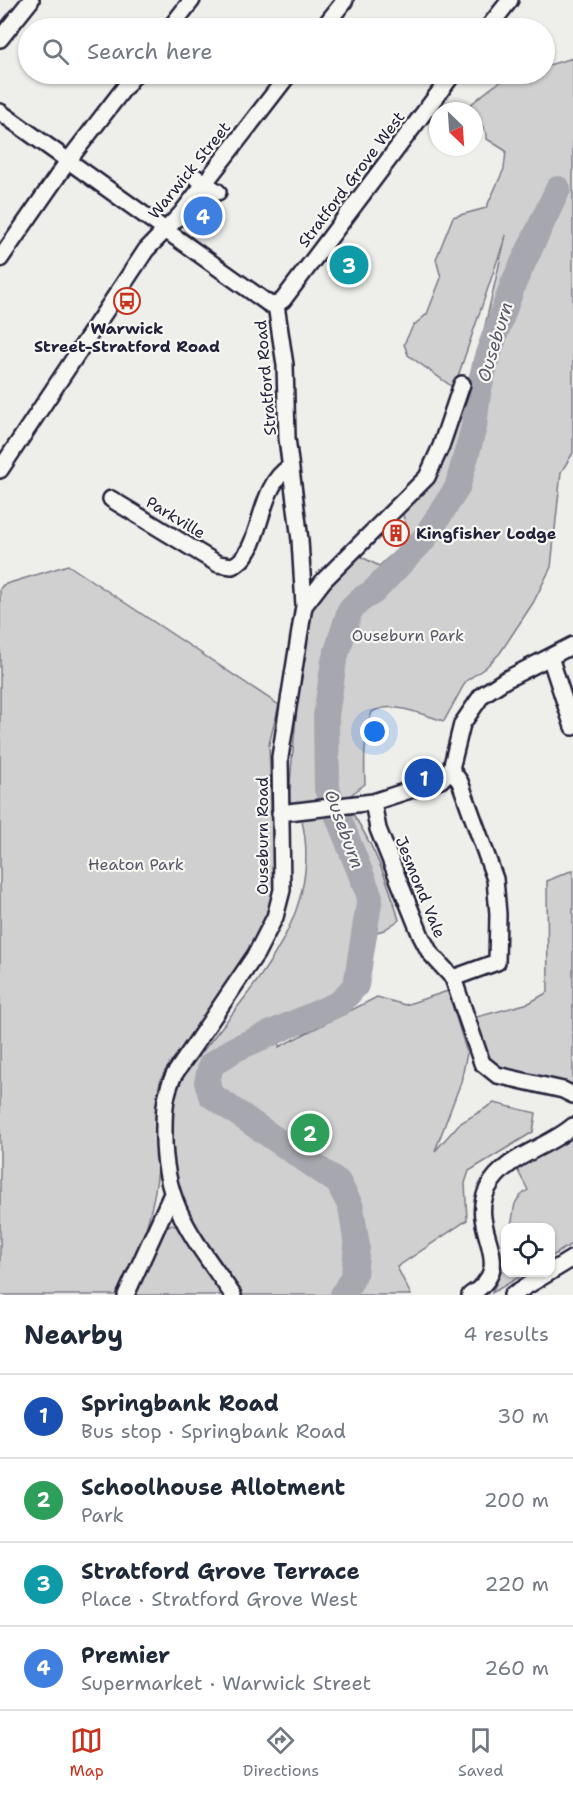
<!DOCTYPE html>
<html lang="en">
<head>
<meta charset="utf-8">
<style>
  body { margin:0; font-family:"Shantell Sans",sans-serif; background:#f2f2f3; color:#1f2937 }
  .controls { position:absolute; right:18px; bottom:18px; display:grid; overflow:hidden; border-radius:12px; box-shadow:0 2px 4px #0004 }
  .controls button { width:54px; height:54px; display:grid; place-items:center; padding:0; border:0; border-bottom:2px solid #e0e1e3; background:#fff; color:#1f2937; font:30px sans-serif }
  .compass { position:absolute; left:429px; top:102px; width:54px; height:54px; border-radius:50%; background:#fff; box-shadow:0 2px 4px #0004; rotate:155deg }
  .you { position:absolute; left:375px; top:732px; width:21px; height:21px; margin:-15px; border:4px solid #fff; border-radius:50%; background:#1a73e8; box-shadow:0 0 0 9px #1a73e833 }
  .badge { display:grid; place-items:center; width:39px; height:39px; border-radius:50%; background:#c8321e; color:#fff; font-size:20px; font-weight:700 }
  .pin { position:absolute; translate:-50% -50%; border:3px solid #fff; box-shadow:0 2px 6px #0006 }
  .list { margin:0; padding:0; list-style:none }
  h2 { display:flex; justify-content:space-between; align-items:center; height:78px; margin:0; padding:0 24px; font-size:26px }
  h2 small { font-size:20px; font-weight:400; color:#747a83 }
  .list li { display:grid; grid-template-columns:39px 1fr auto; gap:18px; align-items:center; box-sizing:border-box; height:84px; padding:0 24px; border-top:2px solid #e0e1e3 }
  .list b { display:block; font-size:22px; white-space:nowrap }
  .list p { margin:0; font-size:20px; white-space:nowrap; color:#747a83 }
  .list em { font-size:20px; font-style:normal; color:#747a83 }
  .icon { flex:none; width:33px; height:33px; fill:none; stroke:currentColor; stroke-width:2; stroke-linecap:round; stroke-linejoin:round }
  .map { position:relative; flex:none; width:573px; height:1295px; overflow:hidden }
  .search { position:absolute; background:#fff; box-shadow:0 2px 4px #0004; left:18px; right:18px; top:18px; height:66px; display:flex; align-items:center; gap:15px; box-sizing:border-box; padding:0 21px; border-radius:33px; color:#747a83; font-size:22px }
  .sheet { height:414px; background:#fff }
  nav { display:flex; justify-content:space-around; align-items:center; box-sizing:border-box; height:84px; border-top:2px solid #e0e1e3; background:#fff; font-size:16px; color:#747a83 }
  nav a { display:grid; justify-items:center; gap:3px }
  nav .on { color:#c8321e }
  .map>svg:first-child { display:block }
</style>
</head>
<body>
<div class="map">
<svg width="573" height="1295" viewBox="0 0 573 1295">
  <rect width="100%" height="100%" fill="#eeeeeb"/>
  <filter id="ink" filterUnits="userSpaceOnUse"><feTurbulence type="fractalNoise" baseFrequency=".0167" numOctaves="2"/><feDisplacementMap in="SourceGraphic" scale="12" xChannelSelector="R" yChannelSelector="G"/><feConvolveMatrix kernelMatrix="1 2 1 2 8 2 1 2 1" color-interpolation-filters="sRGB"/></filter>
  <g filter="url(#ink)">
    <path fill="#d0d0d1" stroke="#797986" stroke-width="1.5" d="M573,58V453L561,472L551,567L533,603L500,653L485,668L466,681L444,721C422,715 393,700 372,712C364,736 364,759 365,784L348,797L288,805L297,706L312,607L358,555L379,566L410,538L402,512L437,473L453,439L474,373L506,235L454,388L408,355L404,344L413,326L427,314L441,278L436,259L453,217L486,208L504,169L506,151L487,139V134L470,105C501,80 504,74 544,74L545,66Z
      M68,565L279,705L269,744L274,882C267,943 215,997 182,1047C176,1057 163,1070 160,1082C155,1101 160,1146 158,1168C154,1213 139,1255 121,1295H0V589L3,585Z
      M353,814C374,847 389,882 399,920L384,930L353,939C350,1000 334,997 284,1021L279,1047L377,997L405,1005L448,991L467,1053L461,1082L435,1151L459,1124L494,1103L536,1113L533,1132L469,1171L465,1183L467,1220L397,1267L411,1295H242C216,1255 179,1211 170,1163C168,1155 170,1097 173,1091C178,1078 198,1059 206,1047C258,980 325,909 301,817Z
      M573,870V1084C542,1078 495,1078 480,1045C477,1037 475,1026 473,1018L529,1003L548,992L547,881Z
      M573,1136V1243L551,1257L550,1228H510C517,1209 508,1204 528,1190L517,1169Z
      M172,1224L184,1231L225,1295H133L165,1229Z
      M505,1261L506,1272L526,1273L492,1293Z"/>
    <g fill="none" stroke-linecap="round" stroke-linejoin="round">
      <path stroke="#a7a7af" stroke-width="26" d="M343,1295L354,1275L357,1246L351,1207L338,1182L211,1095L207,1082L211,1065L235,1049L340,1003L356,985L370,897L327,789L326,716L334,661L350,610L360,600L373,592L424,539L457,488L474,427L478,393L487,357L514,282L558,189"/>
      <defs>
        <path id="street" d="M170,28L192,0
          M323,28L345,0
          M488,28L510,0
          M0,39L31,0
          M0,112L269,304L276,305
          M194,176L218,192
          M0,259L68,161L135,74
          M276,305L283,300L453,74
          M0,470L146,250L180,215L289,74
          M111,499L218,564L232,566C263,555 256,486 290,467
          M304,606L324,580L427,477L441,446L462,384
          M550,657L573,727
          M451,769L460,782L495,879L498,914L497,962L453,978
          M373,802L378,829L421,936L430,953L453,978L482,1063L497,1075L563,1090L573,1095
          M280,813L373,802L441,780L451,769L462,724L482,695L505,680L573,645
          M550,1272L573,1258
          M126,1295L171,1196
          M233,1295C193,1237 162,1204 164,1129C164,1110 165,1093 174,1075L256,954L275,917L282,890L280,757L304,606L300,540L287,438L285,365L276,305
          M470,1295C521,1264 466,1231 488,1188C504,1156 548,1148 573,1126
          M512,1295L550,1272"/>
      </defs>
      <use href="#street" stroke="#22223b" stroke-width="20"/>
      <use href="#street" stroke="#f6f6f2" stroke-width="15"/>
    </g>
  </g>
  <defs>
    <symbol id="bus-ring" viewBox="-11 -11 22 22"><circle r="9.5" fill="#f6f6f2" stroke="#c8321e" stroke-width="1.5"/><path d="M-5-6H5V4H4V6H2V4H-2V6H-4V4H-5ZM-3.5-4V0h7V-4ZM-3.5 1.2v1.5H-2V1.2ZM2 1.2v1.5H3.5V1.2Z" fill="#c8321e"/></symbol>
    <symbol id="building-ring" viewBox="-11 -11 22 22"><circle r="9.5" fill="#f6f6f2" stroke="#c8321e" stroke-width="1.5"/><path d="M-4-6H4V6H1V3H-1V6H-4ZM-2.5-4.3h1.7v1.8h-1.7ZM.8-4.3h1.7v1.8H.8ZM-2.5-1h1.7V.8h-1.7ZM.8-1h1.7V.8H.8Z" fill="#c8321e"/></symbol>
  </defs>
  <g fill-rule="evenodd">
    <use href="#bus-ring" x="112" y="286" width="30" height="30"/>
    <use href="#building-ring" x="381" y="518" width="30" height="30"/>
  </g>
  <g text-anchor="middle" stroke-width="4.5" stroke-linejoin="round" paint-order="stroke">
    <g font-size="16" fill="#22223b" stroke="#f6f6f2">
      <text transform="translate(189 170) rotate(-51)" y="6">Warwick Street</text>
      <text transform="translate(351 179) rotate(-53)" y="6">Stratford Grove West</text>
      <text transform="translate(265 378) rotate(-95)" y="6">Stratford Road</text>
      <text transform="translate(176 517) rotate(31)" y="6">Parkville</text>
      <text transform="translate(262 836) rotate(-90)" y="6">Ouseburn Road</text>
      <text transform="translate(421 887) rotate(68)" y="6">Jesmond Vale</text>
    </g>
    <g font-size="16" font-weight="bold" fill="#22223b" stroke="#f6f6f2">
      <text x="127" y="334">Warwick<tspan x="127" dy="18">Street-Stratford Road</tspan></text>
      <text x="416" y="539" text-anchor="start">Kingfisher Lodge</text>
    </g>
    <g font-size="16" fill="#565668" stroke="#f6f6f2">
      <text x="408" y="641">Ouseburn Park</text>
      <text x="136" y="870">Heaton Park</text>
    </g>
    <g font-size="18" font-style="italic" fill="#575769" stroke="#f6f6f2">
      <text transform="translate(495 342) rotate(-73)" y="6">Ouseburn</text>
      <text transform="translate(344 829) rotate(70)" y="6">Ouseburn</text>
    </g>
  </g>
</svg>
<div class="controls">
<button><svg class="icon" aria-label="locate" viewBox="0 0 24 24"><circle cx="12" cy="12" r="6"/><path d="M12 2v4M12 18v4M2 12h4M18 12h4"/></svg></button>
</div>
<svg class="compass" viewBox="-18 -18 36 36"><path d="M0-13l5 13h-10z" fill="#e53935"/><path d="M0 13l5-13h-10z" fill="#747a83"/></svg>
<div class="you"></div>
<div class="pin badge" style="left:424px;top:778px;background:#1a4fb4">1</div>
<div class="pin badge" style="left:310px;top:1133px;background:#2e9e5b">2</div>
<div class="pin badge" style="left:349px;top:265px;background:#0f9aa8">3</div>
<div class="pin badge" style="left:203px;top:216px;background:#3f7fe0">4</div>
<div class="search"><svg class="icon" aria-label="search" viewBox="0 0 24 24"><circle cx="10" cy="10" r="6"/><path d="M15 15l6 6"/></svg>Search here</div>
</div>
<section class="sheet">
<h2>Nearby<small>4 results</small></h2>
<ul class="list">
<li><span class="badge" style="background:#1a4fb4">1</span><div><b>Springbank Road</b><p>Bus stop · Springbank Road</p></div><em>30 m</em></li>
<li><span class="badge" style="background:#2e9e5b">2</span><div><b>Schoolhouse Allotment</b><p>Park</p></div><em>200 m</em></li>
<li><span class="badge" style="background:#0f9aa8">3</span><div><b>Stratford Grove Terrace</b><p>Place · Stratford Grove West</p></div><em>220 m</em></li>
<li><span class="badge" style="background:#3f7fe0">4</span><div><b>Premier</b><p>Supermarket · Warwick Street</p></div><em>260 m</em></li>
</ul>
</section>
<nav>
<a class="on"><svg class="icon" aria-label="map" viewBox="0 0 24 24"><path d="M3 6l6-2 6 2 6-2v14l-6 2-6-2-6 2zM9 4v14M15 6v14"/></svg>Map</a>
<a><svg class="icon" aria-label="directions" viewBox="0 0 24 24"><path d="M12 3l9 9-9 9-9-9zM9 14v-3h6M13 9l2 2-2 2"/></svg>Directions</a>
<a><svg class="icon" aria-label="saved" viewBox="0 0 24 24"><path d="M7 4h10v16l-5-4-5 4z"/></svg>Saved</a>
</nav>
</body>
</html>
